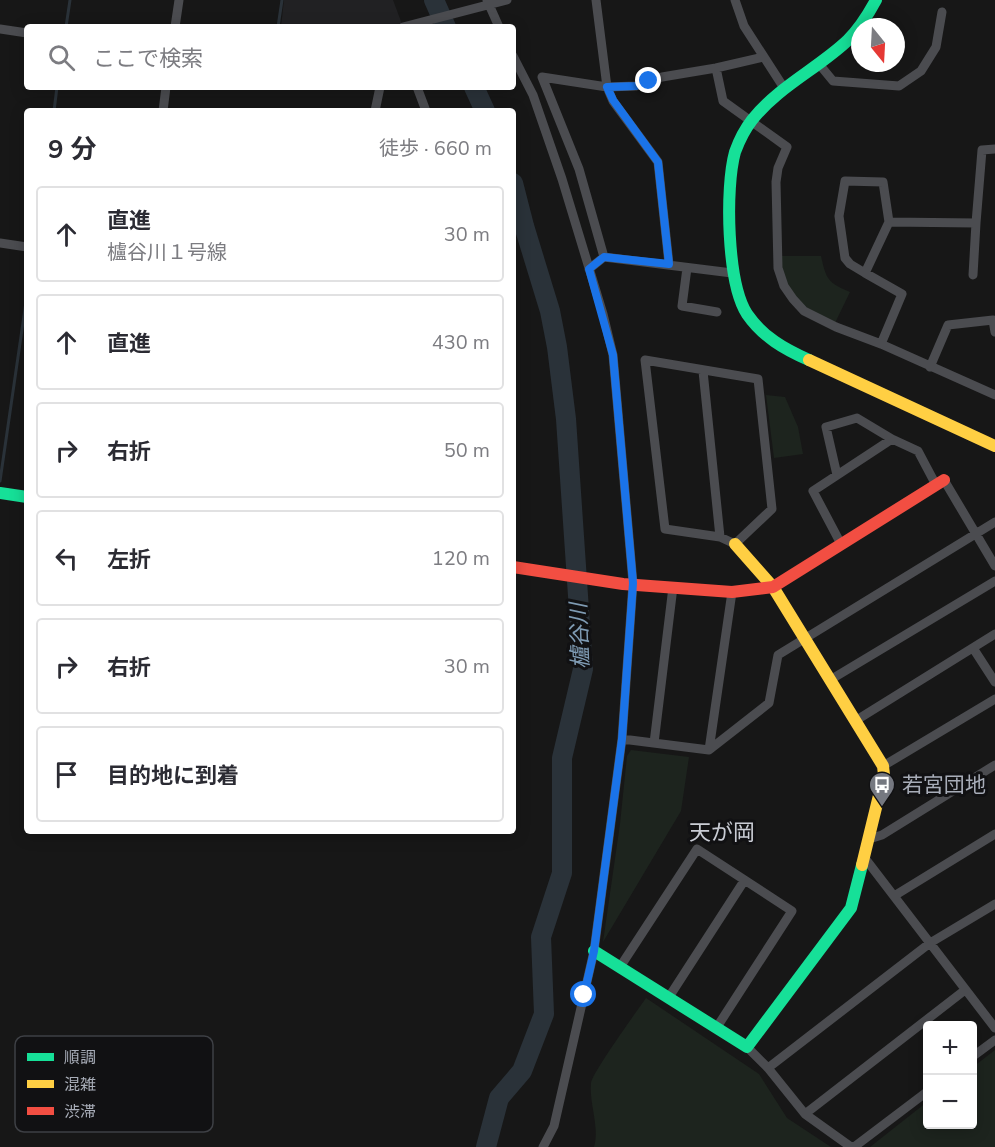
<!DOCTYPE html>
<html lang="ja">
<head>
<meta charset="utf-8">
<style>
  body { margin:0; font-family:"Nunito Sans","Noto Sans JP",sans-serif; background:#f7f7f7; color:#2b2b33 }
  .controls { position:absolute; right:18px; bottom:18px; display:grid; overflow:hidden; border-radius:6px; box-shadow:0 3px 15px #0003 }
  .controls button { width:54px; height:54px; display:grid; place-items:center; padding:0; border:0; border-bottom:2px solid #e1e1e2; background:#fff; color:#2b2b33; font:30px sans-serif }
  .compass { position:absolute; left:851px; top:18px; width:54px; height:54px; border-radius:50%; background:#fff; box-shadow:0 3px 15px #0003; rotate:162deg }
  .stop { position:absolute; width:18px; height:18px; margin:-14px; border:4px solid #1a73e8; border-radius:50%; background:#fff }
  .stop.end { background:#1a73e8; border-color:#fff; box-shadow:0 2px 6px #0008 }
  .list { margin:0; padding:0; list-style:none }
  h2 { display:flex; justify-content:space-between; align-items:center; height:78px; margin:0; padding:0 24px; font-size:26px }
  h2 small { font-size:20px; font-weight:400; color:#7c7c81 }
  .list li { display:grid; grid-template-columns:39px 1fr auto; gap:18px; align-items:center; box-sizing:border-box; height:96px; margin:0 12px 12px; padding:0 12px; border:2px solid #e1e1e2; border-radius:6px }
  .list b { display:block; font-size:22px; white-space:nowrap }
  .list p { margin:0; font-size:20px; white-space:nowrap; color:#7c7c81 }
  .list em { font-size:20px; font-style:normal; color:#7c7c81 }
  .icon { flex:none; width:33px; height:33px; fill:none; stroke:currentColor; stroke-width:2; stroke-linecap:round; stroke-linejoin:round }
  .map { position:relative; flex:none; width:995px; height:1147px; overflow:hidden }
  .search { position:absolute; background:#fff; box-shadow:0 3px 15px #0003; left:24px; top:24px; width:492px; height:66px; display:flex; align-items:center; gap:15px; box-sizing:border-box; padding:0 21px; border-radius:6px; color:#7c7c81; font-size:22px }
  .panel { position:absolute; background:#fff; box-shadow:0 3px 15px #0003; left:24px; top:108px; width:492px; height:726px; border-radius:6px }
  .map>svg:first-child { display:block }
</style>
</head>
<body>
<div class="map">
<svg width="995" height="1147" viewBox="0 0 995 1147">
  <rect width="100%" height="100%" fill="#171717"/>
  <path fill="#212123" d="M284,0H393L402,24L393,27H281Z"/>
  <path fill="#1d241e" d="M781,256H821C826,279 828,283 850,292L835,323C827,318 817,315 809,310C792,299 781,276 781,256Z
    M766,395L785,397L798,427L803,454L774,458Z
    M631,750L689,757L681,811L603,942L620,824L627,756Z
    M646,998L759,1074L787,1118L831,1147H594C600,1127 589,1104 591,1083C592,1073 637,1011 646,998Z
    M995,1050V1147H870L927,1102L928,1124H972L973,1067Z"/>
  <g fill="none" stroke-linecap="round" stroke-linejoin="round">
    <path stroke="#2a3239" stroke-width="3" d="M66,27L70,0
      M278,27L282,0
      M54,111L57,87
      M0,481L27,295"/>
    <path stroke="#2a3239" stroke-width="20" d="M434,0L446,27
      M474,87L485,111
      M486,1147L499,1098L522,1071L544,1014L541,937L562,873V758L583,669L566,419L557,347L550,311L524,226L513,183"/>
    <path stroke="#4b4c50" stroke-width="9" d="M487,0L499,27
      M596,0L607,87L613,101L658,162L669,264
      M735,0L744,26L784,88
      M175,27L179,0
      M403,27L507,0
      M0,29L27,33
      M513,56L533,95L562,179L603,314L613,355L633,583L622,739L594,951L554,1126L543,1147
      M819,64L833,81L899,86L921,71L936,47L942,12
      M716,68L723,101L787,147L778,168L776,182L778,268L784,286L793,299L804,311L836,327L881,344L995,395
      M417,87L426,111
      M163,111L166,87
      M375,111L380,87
      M0,243L27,247
      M604,257L579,169L542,77L607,87L636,86L662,77L716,68L764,57
      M687,268L682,306L717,312
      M589,269L604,257L732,273
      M865,273L850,264L845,258L839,216L845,181L883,182L889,222
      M973,275L976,223
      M881,344L902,294L865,273L889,222L976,223L982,150L995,149
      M645,360L758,379L772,509L735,544L720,537L665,529Z
      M930,367L948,325L993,320L995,332
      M703,371L720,537
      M837,475L826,427L857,418L892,439
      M944,480L995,566
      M841,544L813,491L892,439L918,451L936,485
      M973,648L995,682
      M830,680L995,581
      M855,721L995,634
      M622,739L709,750L732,592
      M654,743L673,587
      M709,750L769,703L778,655L995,522
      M883,766L995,699
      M869,839L882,835L995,765
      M864,857L995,1028
      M894,896L995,834
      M620,967L697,849L792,911L717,1027
      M669,997L744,881
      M747,1047L768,1068L805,1114L851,1147
      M972,1057L995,1040
      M768,1068L930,943L995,904
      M805,1114L965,990
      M854,1147L928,1091"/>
    <path stroke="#16e098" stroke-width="12" d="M809,360C784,349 763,337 747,314C727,283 725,188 735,152C739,141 745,129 752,120C778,87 817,69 847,41C859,29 868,15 876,0
      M0,493L27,497
      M594,951L747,1047L851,908L862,865"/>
    <path stroke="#ffcf43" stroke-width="12" d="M809,360L995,446
      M735,544L773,587L883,766L884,775L862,865"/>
    <path stroke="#f24e42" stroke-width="12" d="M513,567L623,584L732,592L773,587L944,480"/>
  </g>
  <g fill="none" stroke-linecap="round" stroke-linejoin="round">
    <path stroke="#1a73e8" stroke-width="8" d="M584,995L594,951L622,739L633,583L613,355L589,269L604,257L669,264L658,162L613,100L607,87L636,86L649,81"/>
  </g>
  <defs>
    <symbol id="bus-pin" viewBox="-11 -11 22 30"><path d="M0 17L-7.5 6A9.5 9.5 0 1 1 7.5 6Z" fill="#757880" stroke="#111113"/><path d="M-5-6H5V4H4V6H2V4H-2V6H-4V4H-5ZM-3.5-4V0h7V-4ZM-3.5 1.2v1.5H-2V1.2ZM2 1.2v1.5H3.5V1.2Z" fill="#fff"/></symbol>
  </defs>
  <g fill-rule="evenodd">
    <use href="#bus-pin" x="867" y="770" width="30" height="40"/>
  </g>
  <g text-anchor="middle" stroke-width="6" stroke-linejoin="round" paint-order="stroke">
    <g font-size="21" fill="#a8adb8" stroke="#111113" text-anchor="start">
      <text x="902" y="792">若宮団地</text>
    </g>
    <g font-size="22" font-style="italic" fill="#7f9bb3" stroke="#111113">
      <text transform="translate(579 636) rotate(-92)" y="8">櫨谷川</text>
    </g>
    <g font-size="22" fill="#c9ccd4" stroke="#111113">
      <text x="722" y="840">天が岡</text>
    </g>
  </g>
  <rect x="15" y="1036" width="198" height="96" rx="9" fill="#111113" stroke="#3e4045" stroke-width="1.5"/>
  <rect x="27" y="1053" width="27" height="8" fill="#16e098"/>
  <rect x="27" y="1080" width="27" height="8" fill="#ffcf43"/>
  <rect x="27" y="1107" width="27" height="8" fill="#f24e42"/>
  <g font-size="16" fill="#a8adb8">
    <text x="64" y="1063">順調</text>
    <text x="64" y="1090">混雑</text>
    <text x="64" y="1117">渋滞</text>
  </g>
</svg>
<div class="controls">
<button>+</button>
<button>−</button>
</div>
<svg class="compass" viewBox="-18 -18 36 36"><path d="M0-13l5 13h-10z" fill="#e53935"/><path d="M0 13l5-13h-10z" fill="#7c7c81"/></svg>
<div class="stop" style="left:584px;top:995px"></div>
<div class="stop end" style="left:649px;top:81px"></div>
<div class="search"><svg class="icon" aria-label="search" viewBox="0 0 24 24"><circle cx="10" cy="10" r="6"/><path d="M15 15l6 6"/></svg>ここで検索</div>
<section class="panel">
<h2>9 分<small>徒歩 · 660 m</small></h2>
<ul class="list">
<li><svg class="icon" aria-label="ahead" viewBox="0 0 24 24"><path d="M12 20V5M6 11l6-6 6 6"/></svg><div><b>直進</b><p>櫨谷川１号線</p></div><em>30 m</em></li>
<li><svg class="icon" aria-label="ahead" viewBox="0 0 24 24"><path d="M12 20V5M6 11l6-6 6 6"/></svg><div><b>直進</b></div><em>430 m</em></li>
<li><svg class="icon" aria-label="right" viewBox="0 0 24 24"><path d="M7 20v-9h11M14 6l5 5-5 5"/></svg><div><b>右折</b></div><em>50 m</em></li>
<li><svg class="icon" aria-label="left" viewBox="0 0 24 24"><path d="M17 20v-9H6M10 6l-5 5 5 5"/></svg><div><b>左折</b></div><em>120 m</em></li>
<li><svg class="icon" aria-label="right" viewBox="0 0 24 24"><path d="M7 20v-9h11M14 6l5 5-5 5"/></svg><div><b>右折</b></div><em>30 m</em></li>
<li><svg class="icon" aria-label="arrive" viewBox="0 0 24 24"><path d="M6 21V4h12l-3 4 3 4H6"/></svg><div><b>目的地に到着</b></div></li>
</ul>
</section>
</div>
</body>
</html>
